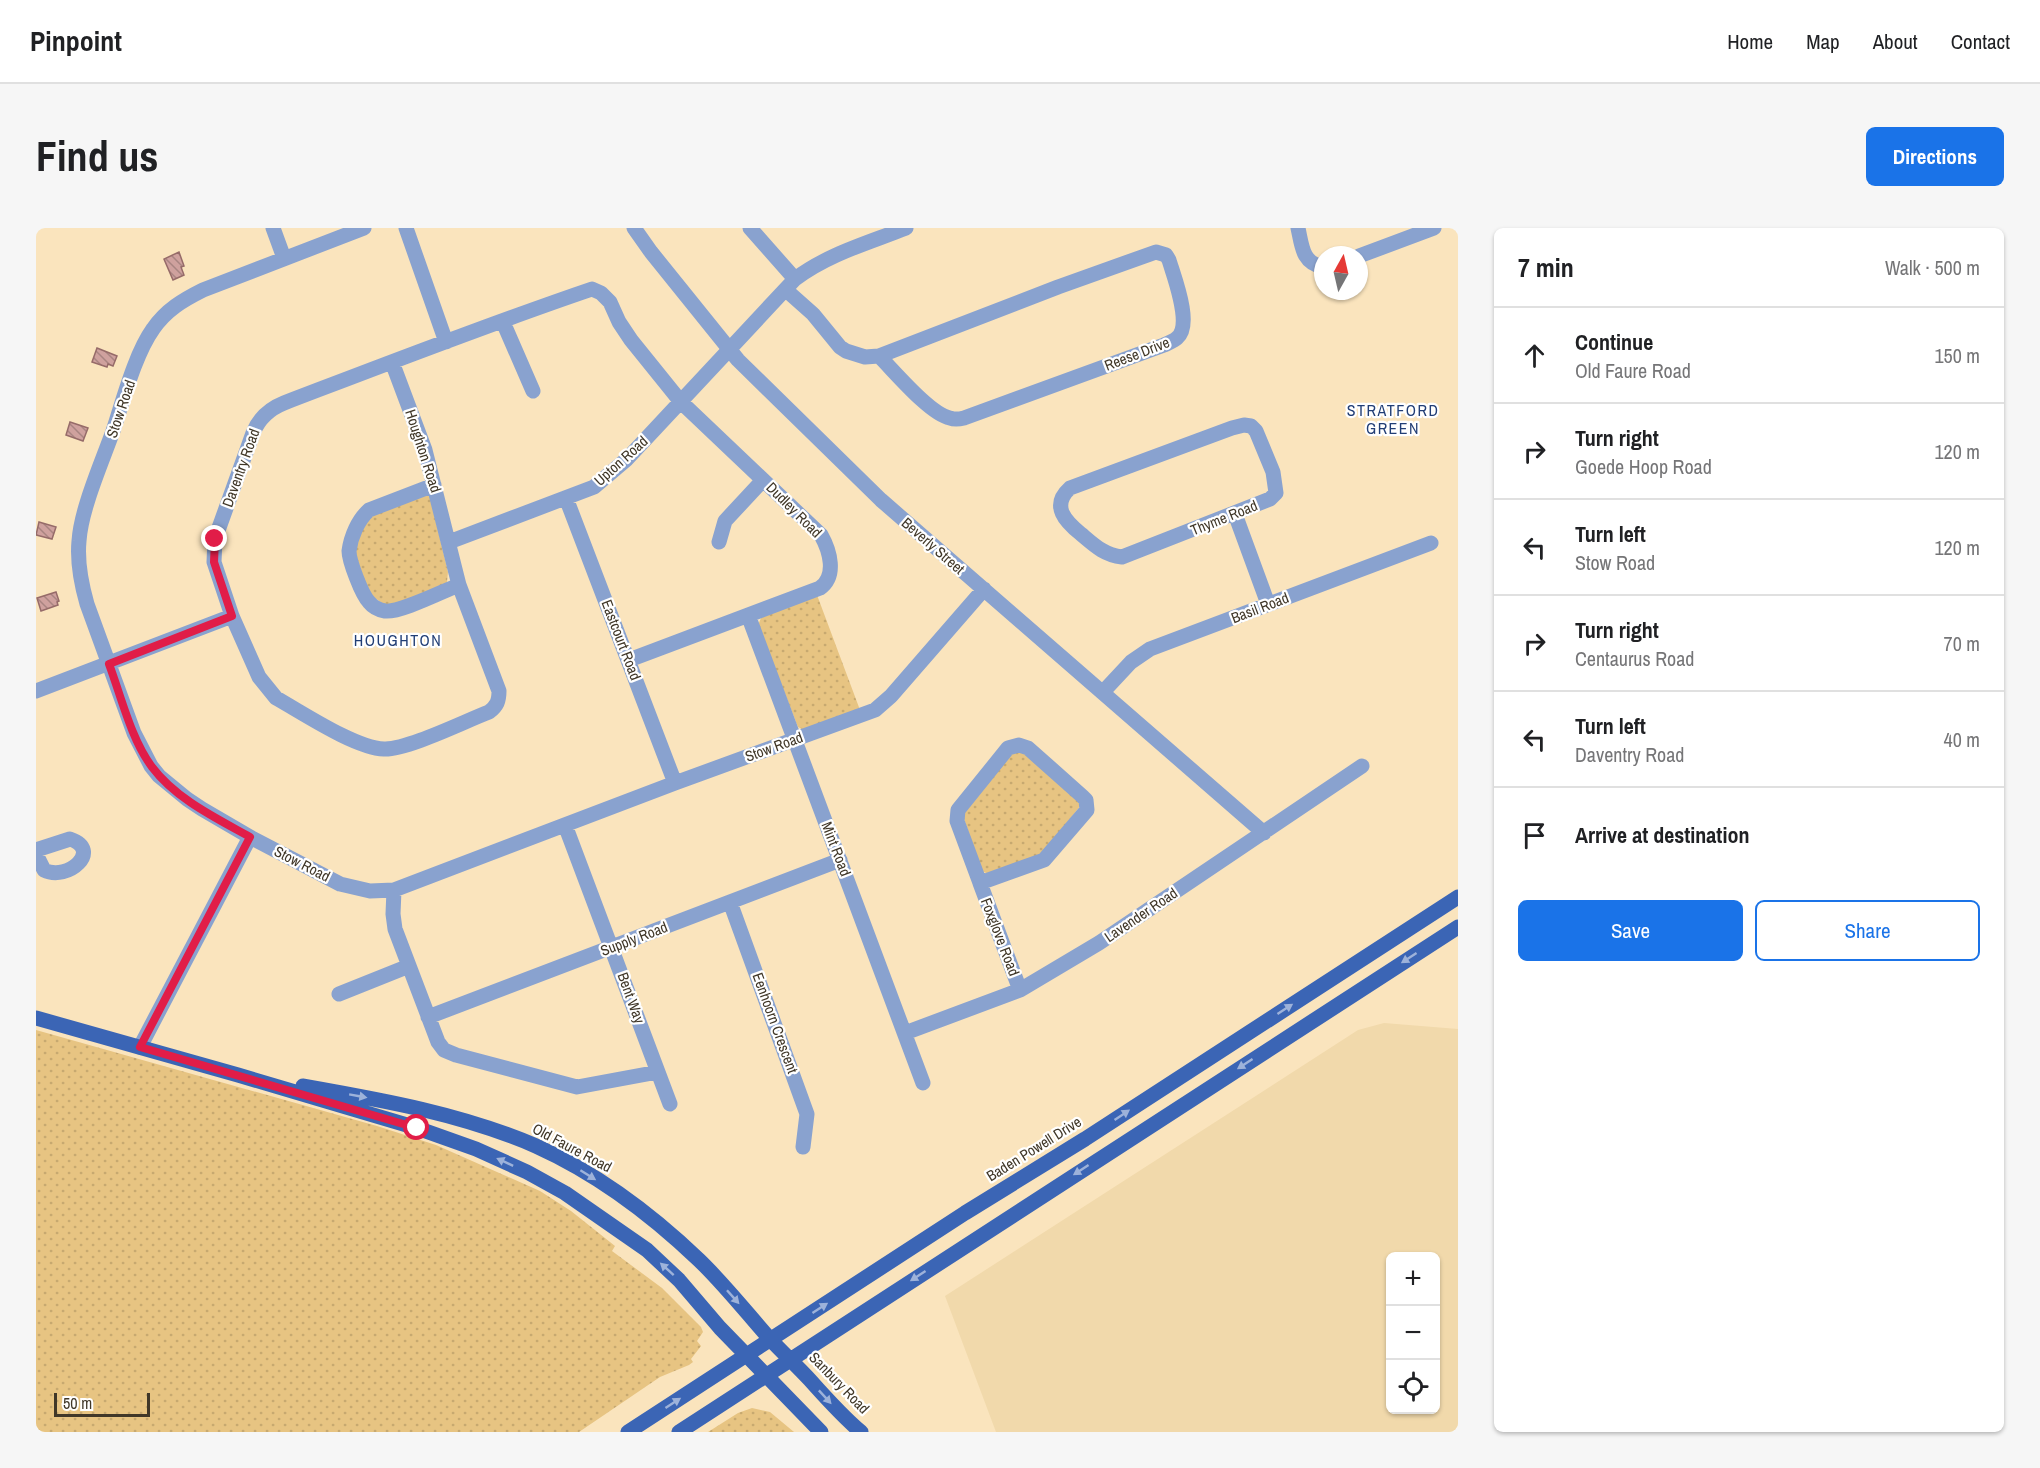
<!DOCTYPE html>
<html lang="en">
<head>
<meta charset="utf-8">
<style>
  body { margin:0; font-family:"Archivo Narrow",sans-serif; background:#f6f6f6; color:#202124 }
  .controls { position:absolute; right:18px; bottom:18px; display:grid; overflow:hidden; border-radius:9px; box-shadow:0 2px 4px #0004 }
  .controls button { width:54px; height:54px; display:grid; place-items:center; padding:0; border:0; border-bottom:2px solid #e0e0e0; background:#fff; color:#202124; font:30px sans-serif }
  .compass { position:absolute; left:1278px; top:18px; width:54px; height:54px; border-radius:50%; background:#fff; box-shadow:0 2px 4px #0004; rotate:8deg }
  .scale { position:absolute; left:18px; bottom:15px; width:96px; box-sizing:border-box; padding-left:6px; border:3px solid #403728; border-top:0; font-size:16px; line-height:21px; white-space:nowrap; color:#403728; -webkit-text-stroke:4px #fff; paint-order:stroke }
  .stop { position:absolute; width:18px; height:18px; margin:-14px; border:4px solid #e11d48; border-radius:50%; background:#fff }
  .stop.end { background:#e11d48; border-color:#fff; box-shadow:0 2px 6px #0008 }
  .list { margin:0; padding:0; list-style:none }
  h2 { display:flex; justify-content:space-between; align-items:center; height:78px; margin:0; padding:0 24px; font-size:26px }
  h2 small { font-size:20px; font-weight:400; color:#757577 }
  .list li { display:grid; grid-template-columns:39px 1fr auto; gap:18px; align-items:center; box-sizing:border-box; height:96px; padding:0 24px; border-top:2px solid #e0e0e0 }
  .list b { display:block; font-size:22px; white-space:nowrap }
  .list p { margin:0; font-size:20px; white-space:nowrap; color:#757577 }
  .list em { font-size:20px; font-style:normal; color:#757577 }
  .actions { display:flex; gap:12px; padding:18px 24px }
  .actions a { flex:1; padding:14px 0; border:2px solid #1a73e8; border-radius:9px; text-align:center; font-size:21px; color:#1a73e8 }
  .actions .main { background:#1a73e8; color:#fff }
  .icon { flex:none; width:33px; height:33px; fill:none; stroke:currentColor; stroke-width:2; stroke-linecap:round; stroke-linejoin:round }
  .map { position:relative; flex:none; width:1422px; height:1204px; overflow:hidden; border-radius:9px }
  header { display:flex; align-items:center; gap:36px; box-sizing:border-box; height:84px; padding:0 30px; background:#fff; border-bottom:2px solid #e0e0e0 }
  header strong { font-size:28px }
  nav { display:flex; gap:33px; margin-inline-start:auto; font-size:21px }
  .intro { display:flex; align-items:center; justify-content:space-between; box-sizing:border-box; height:144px; padding:0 36px }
  h1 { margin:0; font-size:42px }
  .button { padding:15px 27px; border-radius:9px; background:#1a73e8; color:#fff; font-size:21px; font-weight:700 }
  main { display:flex; gap:36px; padding:0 36px }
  aside { flex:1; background:#fff; border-radius:9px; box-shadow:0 2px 4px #0004 }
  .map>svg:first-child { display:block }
</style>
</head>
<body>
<header>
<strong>Pinpoint</strong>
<nav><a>Home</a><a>Map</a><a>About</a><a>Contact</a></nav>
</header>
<div class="intro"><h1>Find us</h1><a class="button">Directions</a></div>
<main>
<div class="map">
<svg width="1422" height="1204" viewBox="0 0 1422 1204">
  <defs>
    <pattern id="green-dots" width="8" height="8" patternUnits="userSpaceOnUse" patternTransform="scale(1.5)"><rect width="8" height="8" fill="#e7c482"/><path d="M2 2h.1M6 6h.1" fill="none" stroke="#c7a970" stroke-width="1.8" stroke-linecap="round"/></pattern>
    <pattern id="building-back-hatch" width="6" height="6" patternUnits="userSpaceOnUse" patternTransform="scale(1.5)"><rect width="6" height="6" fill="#cfa19e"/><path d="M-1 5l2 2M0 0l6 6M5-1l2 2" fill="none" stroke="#a98481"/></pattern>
  </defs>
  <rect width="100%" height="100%" fill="#fae4bd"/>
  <path fill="#f1d9ab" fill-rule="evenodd" d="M1348,795L1422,801V1204H960L909,1068L1322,802ZM1354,1028H1400V1182H1354Z"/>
  <path fill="url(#green-dots)" d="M389,266L394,269L412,344L411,354L408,358L358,378L349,377L333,366L318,321L330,290Z
    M781,367L824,482L768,502L762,499L722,397L725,390Z
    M986,523L1042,572L1045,577L1006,626L952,646L946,643L926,585L975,526Z
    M0,802L341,898L400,917L504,963L535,983L579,1018L576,1023L626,1060L665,1099L667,1104L661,1113L665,1118L655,1131L657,1134L653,1137L624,1149L543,1204H0Z
    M716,1180L734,1184L758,1204H672L702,1185Z"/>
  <path fill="url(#building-back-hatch)" stroke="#966b69" stroke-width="1.5" d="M143,24L148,38L145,39L148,47L137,52L128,31Z
    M61,120L81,128L77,138L72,136L71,139L56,134Z
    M34,194L52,200L47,213L30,207Z
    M3,294L20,299L16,311L0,307Z
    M20,364L23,373L21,374L22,377L5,383L1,370Z"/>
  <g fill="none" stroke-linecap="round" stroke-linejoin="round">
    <path stroke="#89a2cf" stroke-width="15" d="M237,0L248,30
      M328,0L167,62C147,72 130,82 117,101C99,126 87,173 77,203C66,234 45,281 43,313C41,334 45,355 51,376L98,505L115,538L123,548L151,571L166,581L214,609L304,656L334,663L358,662L639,555L839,482L855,468L948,361
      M370,0L410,114
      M598,0L615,24L702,132L845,272L1228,605
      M714,0L759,51
      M1262,0C1266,18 1266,35 1287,39
      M1323,28L1398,0
      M750,62L777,86L804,119L810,123L829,129L843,128L1022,59L1120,24L1130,27L1133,32C1138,49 1157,97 1141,110C1138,113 1132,115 1128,117L928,190C924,191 919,192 914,190C894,186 859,144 843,128
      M467,94L497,163
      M356,134L389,222L423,357L463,463C463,473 461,478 453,484C429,493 371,522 348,521C319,520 267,485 240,470L223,449L196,388L178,334L179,311L217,205C223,190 233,181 248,175C350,136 453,96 556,61L565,65L574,74L583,94L595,112L645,174L785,307C794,323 801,348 784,360L593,432
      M1208,197L1215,198L1220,203L1237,244L1240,265L1234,271L1086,329C1068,327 1058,317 1045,306C1030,294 1014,278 1034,260L1196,200Z
      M398,257L333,282C322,292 315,308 313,323C313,333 326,367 333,374C337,379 343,382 349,383C364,385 407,363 423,357
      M530,270L639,555
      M1199,286L1232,376
      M413,314L558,259L591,231L759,51C792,26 832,15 870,0
      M683,314L689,293L727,252
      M712,387L887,855
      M0,463L196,388
      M1067,464L1095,434L1114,421L1395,315
      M983,517L992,520L1046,568L1050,572L1051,582L1008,632L944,655L921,593L922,582L972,520Z
      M529,597L634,876
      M0,622L34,611C67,622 32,654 8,642L0,626
      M944,655L984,762
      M358,662L357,686L359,701L402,814L408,822L420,827L541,859L622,844
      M694,674L771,886L767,919
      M303,766L373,738
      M392,789L804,632
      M869,805L984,762L1063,715L1326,538
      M104,819L214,609"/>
    <path stroke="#3b65b5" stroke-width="15" d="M0,790L202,847L381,900L440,921L491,944L529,965L611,1022L643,1052L684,1100L785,1204
      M267,858C346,872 426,886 500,918C560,945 616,987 663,1032C688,1056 710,1084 733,1110C746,1124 761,1138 774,1152C790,1170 806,1188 825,1204
      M592,1204L929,985L1049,911L1422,669
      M643,1204L1422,699"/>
  </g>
  <defs><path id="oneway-solid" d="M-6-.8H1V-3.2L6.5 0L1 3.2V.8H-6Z" transform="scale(1.5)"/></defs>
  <g fill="#9db2da">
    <use href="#oneway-solid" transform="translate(1373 730) rotate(147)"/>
    <use href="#oneway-solid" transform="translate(1249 781) rotate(-33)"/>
    <use href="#oneway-solid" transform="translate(1209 836) rotate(147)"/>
    <use href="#oneway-solid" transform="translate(322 868) rotate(10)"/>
    <use href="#oneway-solid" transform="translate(1086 887) rotate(-34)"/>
    <use href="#oneway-solid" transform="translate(469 934) rotate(-155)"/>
    <use href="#oneway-solid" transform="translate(1045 942) rotate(147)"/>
    <use href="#oneway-solid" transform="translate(552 947) rotate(32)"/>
    <use href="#oneway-solid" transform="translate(631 1041) rotate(-138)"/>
    <use href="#oneway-solid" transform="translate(882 1048) rotate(147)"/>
    <use href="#oneway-solid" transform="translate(697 1069) rotate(48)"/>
    <use href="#oneway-solid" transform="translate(784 1080) rotate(-33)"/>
    <use href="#oneway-solid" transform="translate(789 1169) rotate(47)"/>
    <use href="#oneway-solid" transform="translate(637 1175) rotate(-33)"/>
  </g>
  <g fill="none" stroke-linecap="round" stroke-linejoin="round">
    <path stroke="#e11d48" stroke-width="8" d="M179,311L178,334L196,388L73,436C85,468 95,511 116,539C140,571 180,590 214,609L104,819L381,900"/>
  </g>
  <g text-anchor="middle" stroke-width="4.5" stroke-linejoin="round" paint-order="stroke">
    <g font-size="15" fill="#403728" stroke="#fff">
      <text transform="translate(1101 126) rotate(-21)" y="5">Reese Drive</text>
      <text transform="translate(85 181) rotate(-71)" y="5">Stow Road</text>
      <text transform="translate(387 223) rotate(72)" y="5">Houghton Road</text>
      <text transform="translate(585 233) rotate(-42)" y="5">Upton Road</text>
      <text transform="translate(205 240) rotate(-70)" y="5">Daventry Road</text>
      <text transform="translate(758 282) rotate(45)" y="5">Dudley Road</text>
      <text transform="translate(1188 290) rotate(-22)" y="5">Thyme Road</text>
      <text transform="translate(897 318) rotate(41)" y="5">Beverly Street</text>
      <text transform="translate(1224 380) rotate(-21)" y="5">Basil Road</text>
      <text transform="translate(585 412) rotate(69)" y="5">Eastcourt Road</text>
      <text transform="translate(738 519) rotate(-20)" y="5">Stow Road</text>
      <text transform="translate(800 621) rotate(69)" y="5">Mint Road</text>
      <text transform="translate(266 636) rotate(27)" y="5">Stow Road</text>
      <text transform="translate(1105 687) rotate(-34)" y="5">Lavender Road</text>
      <text transform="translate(964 709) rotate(69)" y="5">Foxglove Road</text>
      <text transform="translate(598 711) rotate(-21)" y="5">Supply Road</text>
      <text transform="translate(595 770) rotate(70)" y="5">Bent Way</text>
      <text transform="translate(739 795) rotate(70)" y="5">Eenhoorn Crescent</text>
      <text transform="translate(536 920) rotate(28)" y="5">Old Faure Road</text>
      <text transform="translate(998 921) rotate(-32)" y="5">Baden Powell Drive</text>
      <text transform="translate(803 1155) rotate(46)" y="5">Sanbury Road</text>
    </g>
    <g font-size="16" letter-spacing="1.5" fill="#223e75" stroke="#fff">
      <text x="1357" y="188">STRATFORD<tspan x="1357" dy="18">GREEN</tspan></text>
      <text x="362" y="418">HOUGHTON</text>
    </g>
  </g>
</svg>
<div class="controls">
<button>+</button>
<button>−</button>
<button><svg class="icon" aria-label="locate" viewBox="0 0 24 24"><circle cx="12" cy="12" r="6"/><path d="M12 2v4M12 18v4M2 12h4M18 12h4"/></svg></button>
</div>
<svg class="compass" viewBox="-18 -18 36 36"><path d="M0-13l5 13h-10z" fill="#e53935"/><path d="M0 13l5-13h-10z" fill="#757577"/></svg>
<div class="scale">50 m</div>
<div class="stop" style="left:381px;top:900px"></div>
<div class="stop end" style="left:179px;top:311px"></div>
</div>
<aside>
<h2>7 min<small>Walk · 500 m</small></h2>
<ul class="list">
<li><svg class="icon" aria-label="ahead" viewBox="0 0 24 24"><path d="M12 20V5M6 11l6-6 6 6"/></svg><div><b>Continue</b><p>Old Faure Road</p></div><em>150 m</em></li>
<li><svg class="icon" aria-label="right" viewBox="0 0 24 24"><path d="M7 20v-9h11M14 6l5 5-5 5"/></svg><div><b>Turn right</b><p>Goede Hoop Road</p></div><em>120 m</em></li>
<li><svg class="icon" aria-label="left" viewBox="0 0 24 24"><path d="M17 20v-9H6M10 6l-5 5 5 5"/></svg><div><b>Turn left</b><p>Stow Road</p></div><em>120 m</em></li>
<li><svg class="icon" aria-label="right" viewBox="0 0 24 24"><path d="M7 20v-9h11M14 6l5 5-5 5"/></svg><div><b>Turn right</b><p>Centaurus Road</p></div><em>70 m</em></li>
<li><svg class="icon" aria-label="left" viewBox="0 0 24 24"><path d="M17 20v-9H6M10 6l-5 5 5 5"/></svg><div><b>Turn left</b><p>Daventry Road</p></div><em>40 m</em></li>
<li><svg class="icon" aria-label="arrive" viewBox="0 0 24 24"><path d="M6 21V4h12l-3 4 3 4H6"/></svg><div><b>Arrive at destination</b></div></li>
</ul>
<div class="actions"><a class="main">Save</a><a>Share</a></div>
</aside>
</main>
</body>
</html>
